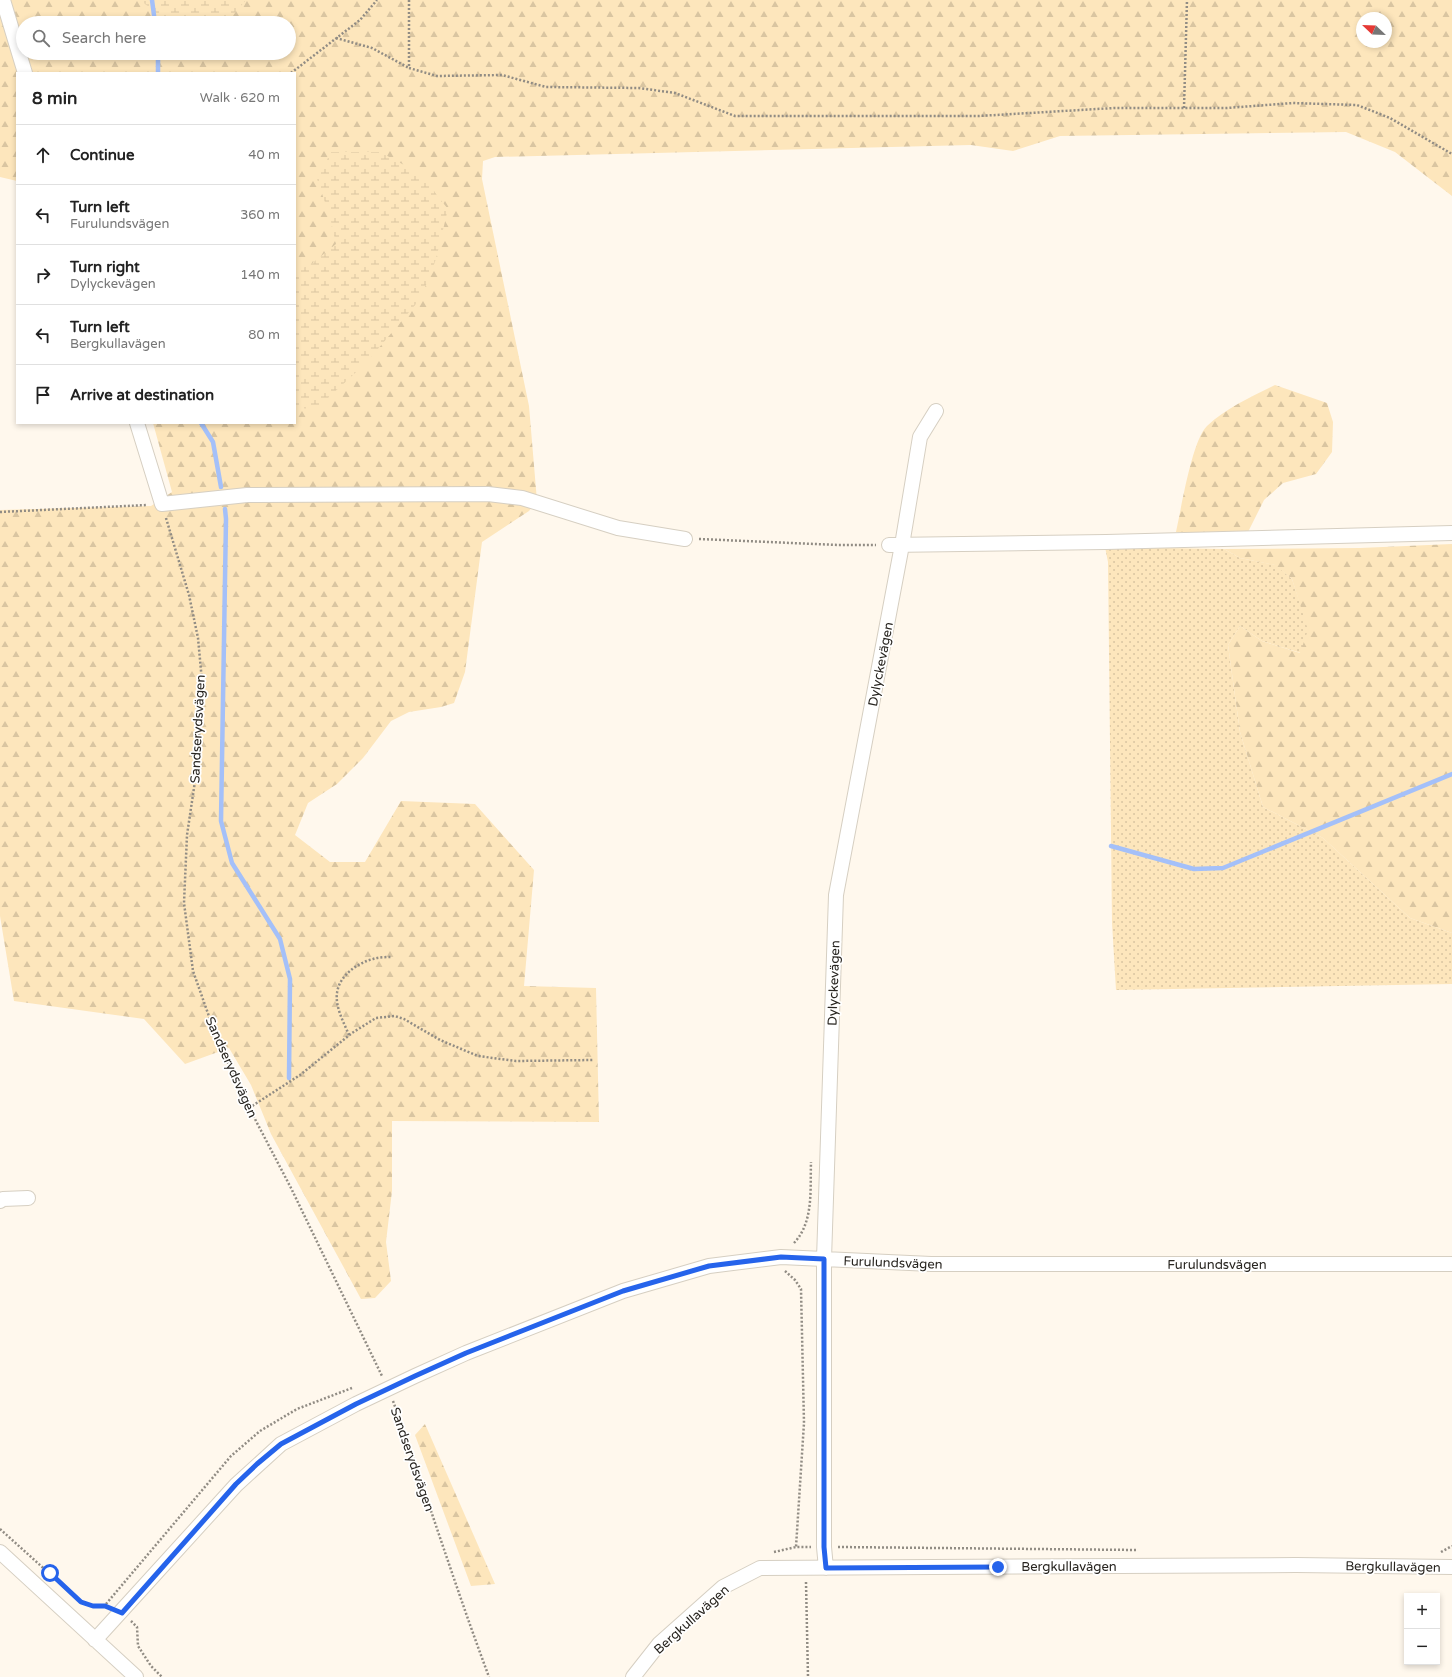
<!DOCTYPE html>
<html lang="en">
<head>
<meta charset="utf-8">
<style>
  body { margin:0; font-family:"Varela Round",sans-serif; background:#f6f6f6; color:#222 }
  .controls { position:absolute; right:12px; bottom:12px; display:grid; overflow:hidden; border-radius:0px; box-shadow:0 2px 6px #0003 }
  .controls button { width:36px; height:36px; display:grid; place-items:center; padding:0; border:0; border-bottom:1px solid #e0e0e0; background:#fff; color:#222; font:20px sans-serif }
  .compass { position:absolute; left:1356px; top:12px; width:36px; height:36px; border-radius:50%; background:#fff; box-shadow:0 2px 6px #0003; rotate:293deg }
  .stop { position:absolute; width:12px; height:12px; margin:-9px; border:3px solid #2563eb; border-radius:50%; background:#fff }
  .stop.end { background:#2563eb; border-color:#fff; box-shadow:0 1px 4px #0008 }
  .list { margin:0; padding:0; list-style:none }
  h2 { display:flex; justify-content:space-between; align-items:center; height:52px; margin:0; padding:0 16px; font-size:17px }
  h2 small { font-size:13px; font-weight:400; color:#767676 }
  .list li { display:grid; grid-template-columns:26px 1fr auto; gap:12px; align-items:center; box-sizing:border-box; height:60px; padding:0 16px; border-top:1px solid #e0e0e0 }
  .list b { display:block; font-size:15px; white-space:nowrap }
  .list p { margin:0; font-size:13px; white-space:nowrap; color:#767676 }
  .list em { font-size:13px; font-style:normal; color:#767676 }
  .icon { flex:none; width:22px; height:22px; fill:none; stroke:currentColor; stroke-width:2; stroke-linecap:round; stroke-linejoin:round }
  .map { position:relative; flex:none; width:1452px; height:1677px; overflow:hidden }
  .search { position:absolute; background:#fff; box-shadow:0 2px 6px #0003; left:16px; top:16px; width:280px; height:44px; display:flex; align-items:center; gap:10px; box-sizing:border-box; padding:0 14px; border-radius:22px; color:#767676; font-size:15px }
  .panel { position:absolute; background:#fff; box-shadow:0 2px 6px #0003; left:16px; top:72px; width:280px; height:352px; border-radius:0px }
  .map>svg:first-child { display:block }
</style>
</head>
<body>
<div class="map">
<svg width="1452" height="1677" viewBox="0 0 1452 1677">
  <defs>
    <pattern id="grass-dots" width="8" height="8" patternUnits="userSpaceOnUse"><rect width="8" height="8" fill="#fde6bc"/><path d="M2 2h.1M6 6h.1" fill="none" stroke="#d9c5a1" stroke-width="1.8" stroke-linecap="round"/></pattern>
    <pattern id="forest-firs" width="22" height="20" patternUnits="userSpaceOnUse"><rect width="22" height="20" fill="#fde6bc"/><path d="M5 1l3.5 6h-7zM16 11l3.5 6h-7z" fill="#d9c5a1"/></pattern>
    <pattern id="wetland-marsh" width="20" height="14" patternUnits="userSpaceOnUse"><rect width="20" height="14" fill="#fde6bc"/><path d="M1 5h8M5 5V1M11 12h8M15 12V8" fill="none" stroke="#d9c5a1"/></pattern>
  </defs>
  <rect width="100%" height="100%" fill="#fff8ed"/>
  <path fill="url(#grass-dots)" d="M1105,547L1224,549L1240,558L1276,565L1292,579L1309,630L1301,653L1262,641L1240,626L1228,645L1240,732L1263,807L1323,838L1410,918L1452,933V984L1116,990L1112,923L1108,562Z"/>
  <path fill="url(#forest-firs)" fill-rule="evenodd" d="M0,0H1452V196L1395,152L1346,132L1060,136L1013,151L971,145L495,157L483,161L482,179L529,406L537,501L529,511L482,542L465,672L454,703L441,707L409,712L391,721L363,758L337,784L308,803L295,835L330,862H365L401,801L475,804L534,870L524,986L596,988L599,1122L392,1121V1191L386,1242L391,1281L375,1298L361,1299L271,1134L251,1085L229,1048L185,1064L144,1019L14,1001L0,916V510L151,506L172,492L153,423H295V73H17V181L0,177ZM1362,18H1386V42H1362ZM23,23H289V53H23Z
    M1275,385L1327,403L1333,422L1332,452L1316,474L1283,483L1264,500L1248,532H1176C1181,510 1192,440 1207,426C1226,408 1251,397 1275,385Z
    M1452,544V933L1410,918L1323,838L1263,807L1240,732L1228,645L1240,626L1262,641L1300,653L1308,630L1292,579L1275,565L1240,558L1224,549L1360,548Z
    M425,1424L495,1584L471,1586L415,1435Z"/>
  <path fill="url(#wetland-marsh)" d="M140,0H246L226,23H169Z
    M331,152H380L419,173L448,209L436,259L421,298L366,363L316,409L295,408V271L310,265L336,244L330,217L317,179Z"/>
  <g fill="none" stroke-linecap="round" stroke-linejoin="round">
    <path stroke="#a4c0f9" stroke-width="4.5" d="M152,0L155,23
      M158,73V53
      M201,423L213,442L221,487
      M225,509L226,519L221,821L232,863L280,939L290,979L289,1078
      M1111,846L1194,869L1223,868L1452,774"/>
    <defs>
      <path id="minor" d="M3,0L25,73
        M137,423L162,504L247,495L488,494L522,498L618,528L685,539
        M889,545L1106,542L1452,533
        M0,1201L3,1199L28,1198
        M0,1552L136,1677
        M826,1568L824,1547V1259L836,895L902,545L920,437L936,411
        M95,1640L236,1485L281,1444L356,1404L415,1376L466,1353L623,1291L709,1266L781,1257L931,1264H1452
        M633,1677L659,1644L723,1587L760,1568L1296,1565L1452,1567"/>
    </defs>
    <use href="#minor" stroke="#d6cfc2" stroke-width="16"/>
    <path stroke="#918c84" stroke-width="2.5" stroke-dasharray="2 2" stroke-linecap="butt" d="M409,0V68L437,76L502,75L546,87L639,88L675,93L735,116H979L1114,108H1227L1293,103L1357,105L1390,118L1452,154
      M336,38L372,48L409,68
      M291,73L360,20L377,0
      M1184,108L1187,0
      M0,512L147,505
      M166,518L189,595L198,638L202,681L198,761L187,835L184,903L193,971L217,1039L244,1098L291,1188L382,1376
      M699,539L838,545H876
      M349,1035C344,1023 335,1007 337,993C339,976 357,963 373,959C379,957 386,957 392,957
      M249,1108L300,1075L352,1033L376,1018L395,1016L404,1019L440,1040L478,1056L516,1061L593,1060
      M794,1243C814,1222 810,1189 811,1162
      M785,1271L795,1280L801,1289L804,1423L796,1547
      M393,1401C426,1493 455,1586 489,1677
      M0,1529L81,1602L93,1606H107
      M838,1547L1137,1550
      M774,1552L796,1547H811
      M1441,1552L1452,1546
      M806,1582L808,1677
      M106,1604L231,1456L260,1431L297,1409L352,1388
      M131,1621L137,1627L138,1646L151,1666L162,1677"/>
    <use href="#minor" stroke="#fff" stroke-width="14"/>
  </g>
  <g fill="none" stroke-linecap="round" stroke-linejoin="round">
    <path stroke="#2563eb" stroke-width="5" d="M50,1573L81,1602L93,1606H105L122,1613L236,1484L257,1464L281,1444L356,1404L415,1376L466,1353L623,1291L709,1266L781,1257L824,1259V1547L826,1568L998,1567"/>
  </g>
  <g text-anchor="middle" stroke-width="3.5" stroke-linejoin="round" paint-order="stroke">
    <g font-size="13" fill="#282520" stroke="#fff">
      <text transform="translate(880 664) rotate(-79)" y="5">Dylyckevägen</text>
      <text transform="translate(197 729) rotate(-87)" y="5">Sandserydsvägen</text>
      <text transform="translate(833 983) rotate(-88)" y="5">Dylyckevägen</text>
      <text transform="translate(232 1067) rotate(66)" y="5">Sandserydsvägen</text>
      <text transform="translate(893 1262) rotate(2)" y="5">Furulundsvägen</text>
      <text x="1217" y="1269">Furulundsvägen</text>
      <text transform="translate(413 1459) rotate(71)" y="5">Sandserydsvägen</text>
      <text x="1069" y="1571">Bergkullavägen</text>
      <text transform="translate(1393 1566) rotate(1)" y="5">Bergkullavägen</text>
      <text transform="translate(691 1619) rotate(-42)" y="5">Bergkullavägen</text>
    </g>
  </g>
</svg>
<div class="controls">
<button>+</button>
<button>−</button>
</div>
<svg class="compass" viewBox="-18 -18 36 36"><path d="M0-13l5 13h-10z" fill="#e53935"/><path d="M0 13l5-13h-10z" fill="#767676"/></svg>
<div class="stop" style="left:50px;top:1573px"></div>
<div class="stop end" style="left:998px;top:1567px"></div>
<div class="search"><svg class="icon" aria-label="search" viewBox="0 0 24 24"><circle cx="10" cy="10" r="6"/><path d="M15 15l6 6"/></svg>Search here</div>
<section class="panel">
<h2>8 min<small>Walk · 620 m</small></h2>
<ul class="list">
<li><svg class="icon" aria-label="ahead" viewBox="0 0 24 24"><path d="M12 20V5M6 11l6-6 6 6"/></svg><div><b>Continue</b></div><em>40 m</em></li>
<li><svg class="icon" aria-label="left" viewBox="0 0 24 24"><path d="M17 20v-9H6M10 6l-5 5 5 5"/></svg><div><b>Turn left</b><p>Furulundsvägen</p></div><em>360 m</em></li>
<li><svg class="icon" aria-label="right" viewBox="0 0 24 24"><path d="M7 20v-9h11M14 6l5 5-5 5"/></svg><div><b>Turn right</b><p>Dylyckevägen</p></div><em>140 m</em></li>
<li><svg class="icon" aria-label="left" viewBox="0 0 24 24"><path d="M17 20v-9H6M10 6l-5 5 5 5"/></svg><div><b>Turn left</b><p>Bergkullavägen</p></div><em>80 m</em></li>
<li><svg class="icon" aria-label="arrive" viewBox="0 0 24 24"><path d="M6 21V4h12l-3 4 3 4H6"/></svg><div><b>Arrive at destination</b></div></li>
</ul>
</section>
</div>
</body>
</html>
